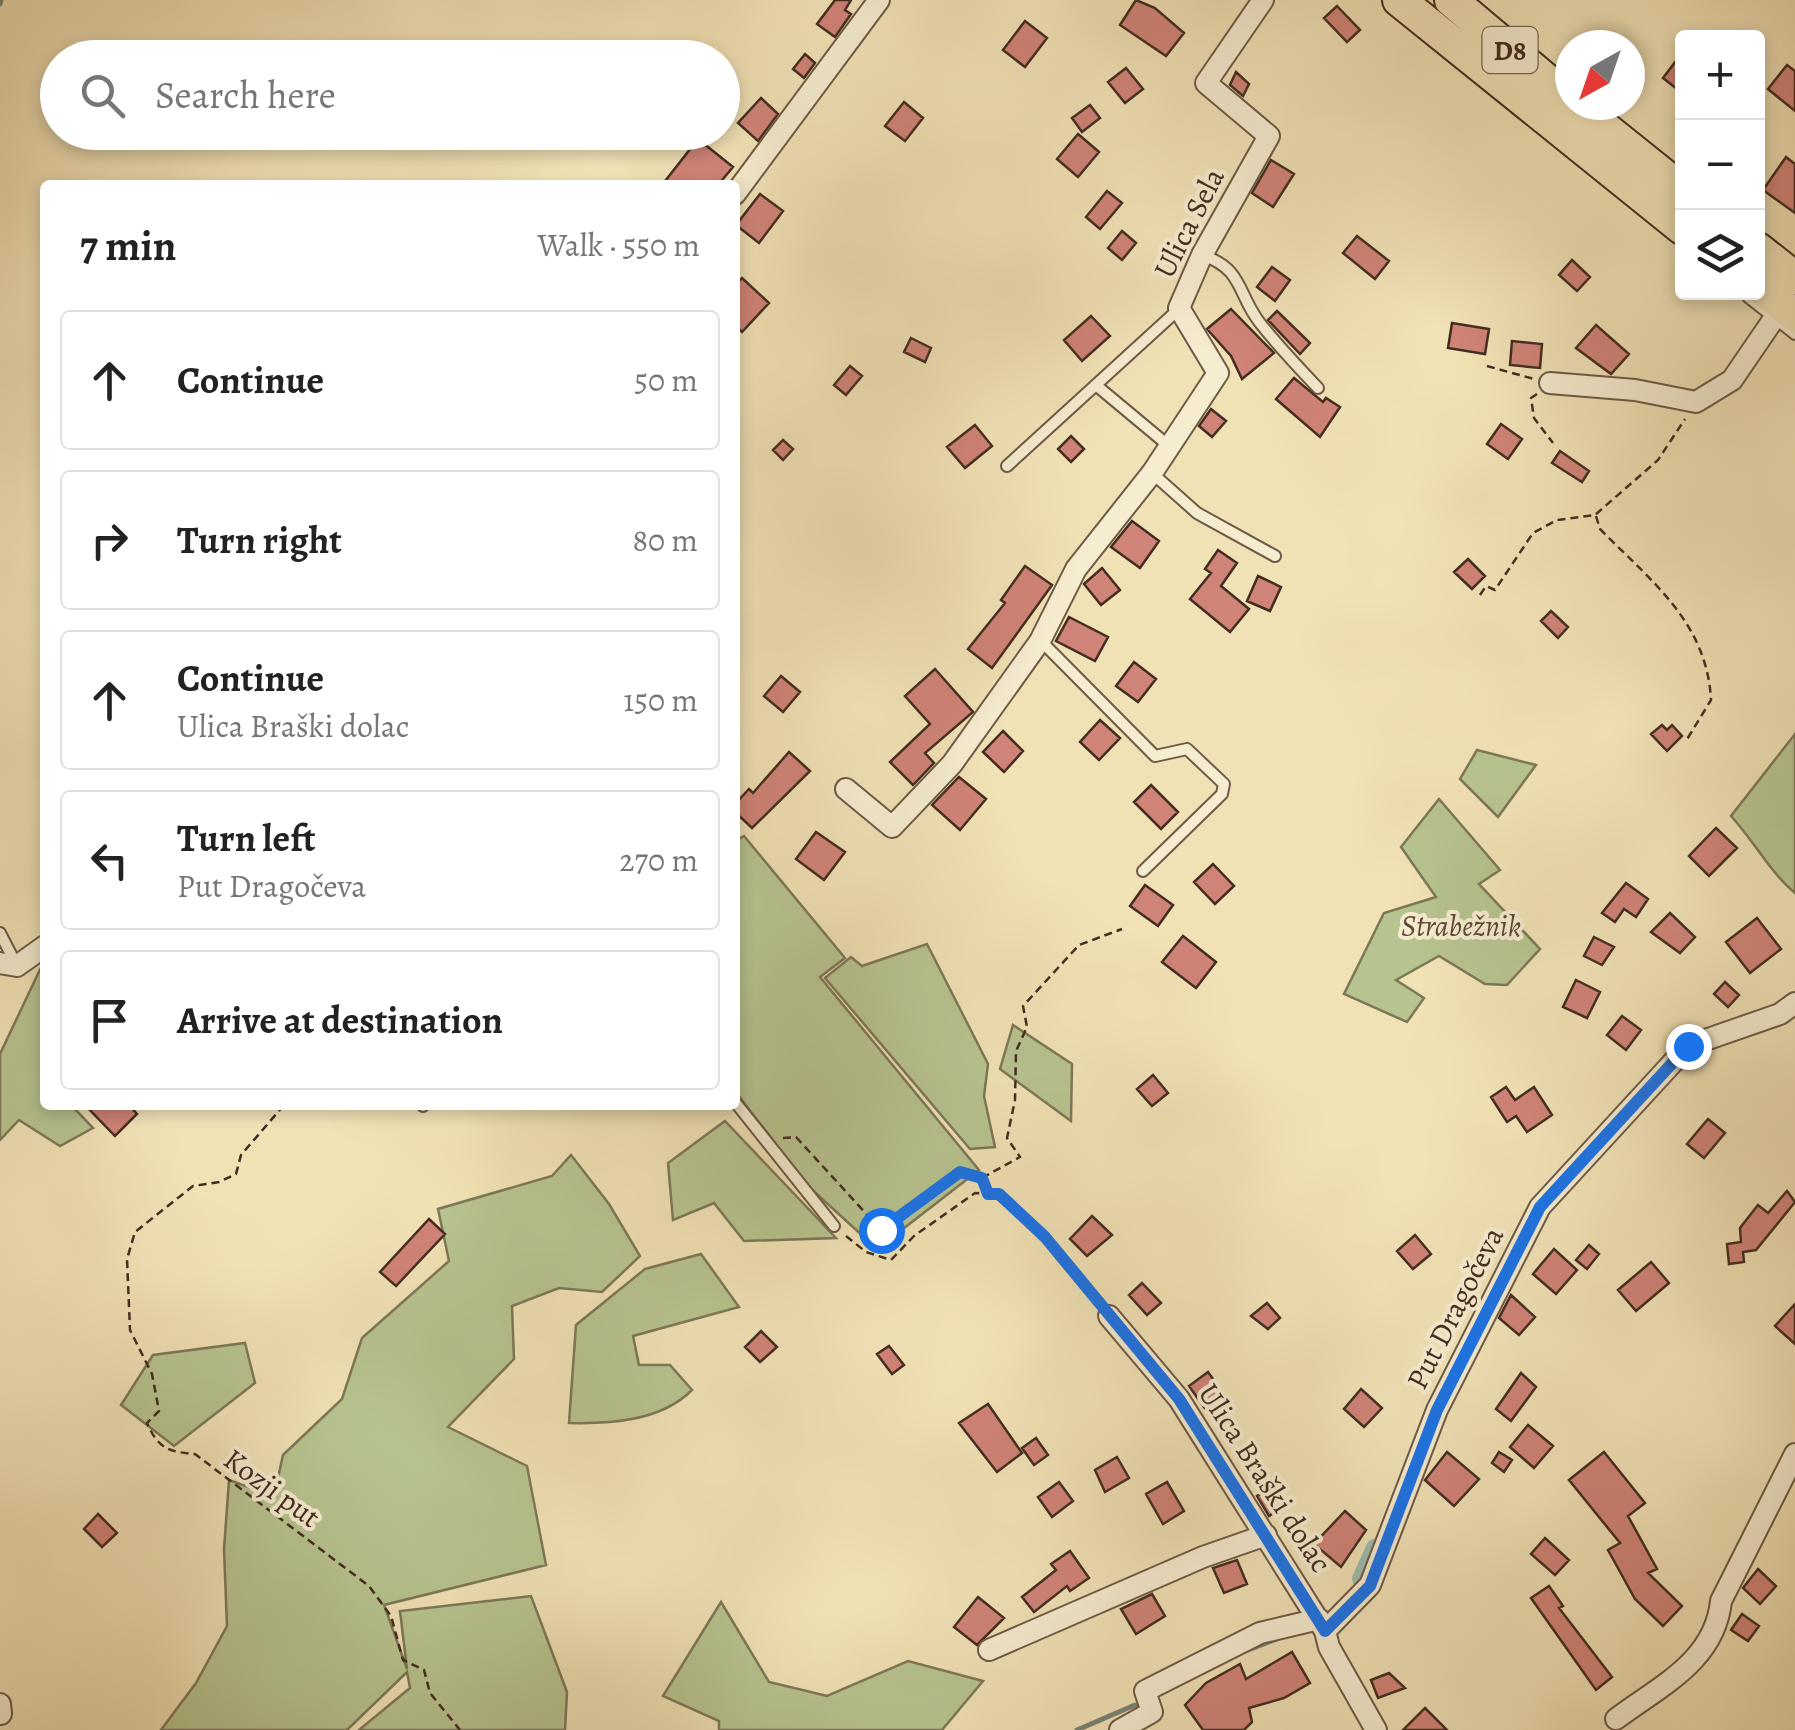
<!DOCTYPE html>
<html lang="en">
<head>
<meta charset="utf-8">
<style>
  body { margin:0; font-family:Alegreya,serif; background:#f6f6f6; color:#222 }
  .controls { position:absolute; right:30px; top:30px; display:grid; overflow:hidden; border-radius:10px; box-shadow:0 5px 15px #0003 }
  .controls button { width:90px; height:90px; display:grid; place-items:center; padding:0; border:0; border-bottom:2px solid #e0e0e0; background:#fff; color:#222; font:50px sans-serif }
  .compass { position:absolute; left:1555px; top:30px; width:90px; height:90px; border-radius:50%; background:#fff; box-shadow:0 5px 15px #0003; rotate:220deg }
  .stop { position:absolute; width:30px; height:30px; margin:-22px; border:8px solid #1a73e8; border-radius:50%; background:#fff }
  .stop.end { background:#1a73e8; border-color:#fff; box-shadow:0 2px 10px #0008 }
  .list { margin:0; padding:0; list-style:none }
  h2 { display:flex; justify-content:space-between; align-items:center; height:130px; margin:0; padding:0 40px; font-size:42px }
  h2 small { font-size:32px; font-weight:400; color:#767676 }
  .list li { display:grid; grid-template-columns:65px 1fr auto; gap:30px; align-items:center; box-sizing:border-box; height:140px; margin:0 20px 20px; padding:0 20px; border:2px solid #e0e0e0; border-radius:10px }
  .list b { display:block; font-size:38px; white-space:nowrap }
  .list p { margin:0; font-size:32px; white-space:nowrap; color:#767676 }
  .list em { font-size:32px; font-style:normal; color:#767676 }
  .icon { flex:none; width:55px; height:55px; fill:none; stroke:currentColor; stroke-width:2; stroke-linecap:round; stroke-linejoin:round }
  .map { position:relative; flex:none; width:1795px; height:1730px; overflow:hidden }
  .search { position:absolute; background:#fff; box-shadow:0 5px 15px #0003; left:40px; top:40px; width:700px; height:110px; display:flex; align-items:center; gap:25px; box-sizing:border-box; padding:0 35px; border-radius:55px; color:#767676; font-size:38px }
  .panel { position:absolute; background:#fff; box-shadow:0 5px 15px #0003; left:40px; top:180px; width:700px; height:930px; border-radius:10px }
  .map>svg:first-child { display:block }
</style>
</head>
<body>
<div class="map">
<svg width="1795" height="1730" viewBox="0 0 1795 1730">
  <rect width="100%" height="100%" fill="#f1e2b6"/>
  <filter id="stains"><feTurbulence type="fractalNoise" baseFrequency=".002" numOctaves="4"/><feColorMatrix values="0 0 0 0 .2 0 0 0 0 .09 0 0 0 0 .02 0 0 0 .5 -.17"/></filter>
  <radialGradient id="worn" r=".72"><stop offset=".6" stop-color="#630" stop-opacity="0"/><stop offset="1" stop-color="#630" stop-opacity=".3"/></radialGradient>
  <path fill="#b7c490" stroke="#7d7858" stroke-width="2.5" d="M1795,734V893C1769,871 1754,841 1731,816Z
    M1477,750L1536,765L1498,817L1460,779Z
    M1439,799L1500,870L1479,884L1540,949L1507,985L1485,984L1439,956L1396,980L1424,998L1407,1022L1344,994L1384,913L1436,897L1401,847Z
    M744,836L845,958L820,977L979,1170L877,1249L808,1186L735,1091V841Z
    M927,944L988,1064L984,1096L995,1147L970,1149L825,978L851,957L862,966Z
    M45,959V1105H71L93,1128L60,1146L19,1120L0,1140V1054Z
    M1013,1025L1072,1064L1071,1121L1000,1069Z
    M725,1121L836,1238L744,1241L714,1203L673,1220L668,1163Z
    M571,1155L609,1204L640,1256L602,1292L559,1288L512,1306L514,1359L448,1427L527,1466L546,1565L384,1605L407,1669L400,1611L531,1596L567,1692L565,1730H359L410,1688L407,1672L347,1730H161L196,1683L227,1626L224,1549L229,1480L274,1496L283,1455L342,1399L362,1338L449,1261L438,1209L552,1176Z
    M701,1254L739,1307L633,1336L639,1365H670L692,1390C661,1421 611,1424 569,1423L576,1325L645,1269Z
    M245,1343L255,1383L174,1446L121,1405L153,1355Z
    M721,1602L769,1682L827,1696L908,1661L983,1681L942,1730H719V1721L663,1696Z"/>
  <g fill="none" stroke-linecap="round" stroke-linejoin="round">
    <path stroke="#788376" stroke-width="5" d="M0,4L1,0
      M1248,1650L1279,1638
      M1077,1730L1135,1705"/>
    <path stroke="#9bbdaf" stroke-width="18" d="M1361,1579L1375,1548"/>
  </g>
  <path fill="#d08377" stroke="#432d20" stroke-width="2.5" d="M835,0H851L845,10L851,14L835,37L817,24Z
    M1136,0L1155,8L1184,33L1166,56L1120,25Z
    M1337,6L1360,30L1347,42L1324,18Z
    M1025,21L1047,38L1025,67L1003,50Z
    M1682,53V93L1663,78Z
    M805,54L815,63L804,78L793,69Z
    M1787,65L1795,71V111L1768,89Z
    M1126,68L1143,89L1125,103L1108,82Z
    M1236,72L1249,84L1243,96L1230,85Z
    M761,98L778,114L758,141L738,123Z
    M904,102L923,118L905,141L885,126Z
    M1090,105L1100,118L1082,132L1072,118Z
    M1078,134L1099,152L1078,177L1057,159Z
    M698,139L733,167L718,185H662Z
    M1786,157L1795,164V213L1763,190Z
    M1271,160L1294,174L1273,207L1252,193Z
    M1107,191L1122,203L1100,229L1086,217Z
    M760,194L783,211L759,243L736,225Z
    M1122,231L1136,243L1122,260L1108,248Z
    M1357,236L1389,261L1375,279L1343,253Z
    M1572,260L1590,277L1577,291L1559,275Z
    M1272,267L1290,280L1275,301L1257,287Z
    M742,278L769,303L742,332L735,325V285Z
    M1231,309L1274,353L1242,379L1231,356L1207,329Z
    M1277,311L1310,343L1300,354L1268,320Z
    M1091,316L1110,336L1082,361L1064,340Z
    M1452,323L1489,329L1485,354L1448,348Z
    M1596,325L1629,354L1611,374L1576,348Z
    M911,338L931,348L925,362L904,352Z
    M1512,341L1542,344L1540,368L1510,365Z
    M850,366L862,376L846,395L834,385Z
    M1294,378L1323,402L1326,398L1340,407L1320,437L1276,399Z
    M1211,409L1226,421L1212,437L1199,426Z
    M1501,424L1522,439L1508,459L1487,444Z
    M975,425L992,446L965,468L947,447Z
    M1071,436L1084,449L1071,462L1058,449Z
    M783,440L793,449L783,460L773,450Z
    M1560,451L1589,471L1582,482L1552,463Z
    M1132,521L1159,541L1140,568L1111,547Z
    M1218,550L1237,563L1221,586L1249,609L1230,632L1190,599L1211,573L1205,569Z
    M1468,559L1485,576L1472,589L1454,572Z
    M1025,566L1052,585L992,668L968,649L1005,603L1001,600Z
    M1102,568L1120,590L1101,605L1084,584Z
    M1258,576L1281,587L1270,611L1247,601Z
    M1551,611L1568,627L1558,638L1541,621Z
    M1069,617L1108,637L1095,661L1056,641Z
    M1134,662L1156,679L1138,702L1116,686Z
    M935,669L973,712L925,753L934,763L913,785L890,762L930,724L905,696Z
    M781,676L800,692L783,712L764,696Z
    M1100,720L1120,738L1099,760L1080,742Z
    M1662,725L1667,730L1672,725L1682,736L1667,751L1651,734Z
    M1003,731L1023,751L1004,772L983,752Z
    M789,752L810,771L752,828L735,812V804L749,789L753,793Z
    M959,777L986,799L960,830L932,805Z
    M1151,785L1178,812L1161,829L1134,802Z
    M1716,828L1737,848L1709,876L1689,856Z
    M816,832L845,852L824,880L796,859Z
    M1213,864L1234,886L1215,904L1194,882Z
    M1626,883L1648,899L1636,917L1624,909L1615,922L1602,913Z
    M1145,885L1173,905L1158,926L1130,906Z
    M1670,913L1695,937L1680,953L1651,932Z
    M1757,918L1781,949L1750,973L1726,942Z
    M1183,936L1216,962L1196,988L1162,962Z
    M1594,937L1614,947L1602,965L1584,956Z
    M1576,980L1600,992L1587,1018L1563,1007Z
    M1725,982L1739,995L1728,1007L1714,994Z
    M1622,1016L1641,1030L1626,1050L1607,1035Z
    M1153,1075L1168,1093L1152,1106L1137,1089Z
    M1506,1087L1515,1100L1534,1087L1552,1115L1527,1132L1516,1116L1507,1122L1491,1097Z
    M85,1105H129L137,1114L115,1136Z
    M1708,1119L1725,1133L1704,1158L1687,1144Z
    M1787,1191L1795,1202L1756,1250L1743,1252L1744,1262L1729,1264L1727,1244L1741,1242L1740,1228L1758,1205L1768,1213Z
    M1092,1216L1112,1235L1087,1256L1070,1239Z
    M429,1219L445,1234L396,1286L380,1272Z
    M1415,1235L1431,1254L1413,1269L1397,1251Z
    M1589,1245L1599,1254L1587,1269L1576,1260Z
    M1554,1249L1577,1270L1556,1294L1533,1274Z
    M1651,1262L1669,1283L1636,1311L1618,1290Z
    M1142,1283L1161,1303L1147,1315L1129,1295Z
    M1511,1295L1535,1317L1519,1335L1499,1318Z
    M1267,1303L1280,1318L1268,1329L1251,1316Z
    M1795,1304V1344L1775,1326Z
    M761,1331L777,1347L760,1362L745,1347Z
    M889,1346L904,1365L892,1374L877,1354Z
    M1208,1372L1225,1396L1206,1410L1189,1386Z
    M1521,1373L1536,1387L1511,1421L1496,1409Z
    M1361,1389L1382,1408L1364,1427L1344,1409Z
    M988,1404L1022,1453L997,1472L959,1423Z
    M1528,1425L1553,1446L1534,1468L1510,1447Z
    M1036,1438L1048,1455L1034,1465L1022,1448Z
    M1447,1452L1479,1479L1454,1506L1425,1480Z
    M1499,1452L1512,1460L1504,1472L1492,1463Z
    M1604,1452L1645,1503L1628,1516L1657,1569L1648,1573L1682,1606L1663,1626L1635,1599L1608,1550L1620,1543L1569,1480Z
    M1117,1457L1129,1478L1105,1492L1095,1470Z
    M1059,1482L1073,1501L1052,1517L1038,1497Z
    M1167,1482L1184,1511L1163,1524L1146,1494Z
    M1267,1490L1279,1510L1269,1516L1257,1496Z
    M1345,1511L1366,1530L1341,1567L1314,1544Z
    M98,1514L117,1533L102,1547L84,1529Z
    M1545,1538L1569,1560L1555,1575L1531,1554Z
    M1070,1551L1089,1578L1070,1591L1067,1586L1034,1612L1022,1597L1056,1570L1051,1564Z
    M1237,1560L1247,1584L1224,1593L1213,1568Z
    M1758,1569L1776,1586L1760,1604L1743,1588Z
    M1549,1586L1563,1606L1559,1608L1612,1677L1596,1690L1531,1598Z
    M1152,1594L1165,1616L1136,1634L1121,1609Z
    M978,1597L1004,1618L977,1645L954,1627Z
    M1742,1614L1759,1626L1748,1641L1731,1630Z
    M1292,1652L1310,1683L1284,1698L1249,1708L1252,1722L1244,1730H1203L1185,1705L1206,1683L1240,1664L1246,1679Z
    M1389,1673L1405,1688L1378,1698L1371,1680Z
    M1425,1708L1447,1730H1403Z"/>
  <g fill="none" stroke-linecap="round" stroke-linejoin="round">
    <defs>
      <path id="service" d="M1202,255C1244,269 1237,294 1260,323C1278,346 1298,367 1318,388
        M1748,297L1795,334
        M1097,386L1169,446
        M1007,466L1179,309
        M1152,473L1197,513L1275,556
        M1041,641L1155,756L1187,749L1224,784L1222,794L1143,871
        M0,933L17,966
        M735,1102L834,1226
        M423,1106L424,1105"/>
      <path id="minor" d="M735,194L879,0
        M1550,383L1635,390L1696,402L1732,380L1773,320
        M846,789L892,827L952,764L1040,641L1076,569L1152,473L1218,373L1179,308L1202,255L1269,136L1206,83L1263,0
        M0,963L17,966L45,946
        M1109,1316L1179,1399L1325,1631
        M989,1650L1203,1557L1266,1535
        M0,1704L1,1714
        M1616,1719C1660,1686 1715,1661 1721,1601L1795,1454
        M1120,1730L1152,1712L1145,1691L1260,1633L1319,1619
        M1376,1730L1329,1647L1325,1631L1370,1585L1437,1410L1540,1207L1688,1046L1780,1014L1795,1003"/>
      <path id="primary" d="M1399,0L1682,228
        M1451,0L1570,100
        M1576,105L1682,190
        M1758,249L1795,278
        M1758,286L1795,315"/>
    </defs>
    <use href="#service" stroke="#6e5a46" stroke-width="14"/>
    <use href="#minor" stroke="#6e5a46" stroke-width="24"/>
    <use href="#primary" stroke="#432d20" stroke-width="36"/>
    <path stroke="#432d20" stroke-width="2.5" stroke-dasharray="8 5" stroke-linecap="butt" d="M1487,366L1534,379
      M1537,394L1531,398L1534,418L1553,443
      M1596,516L1600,529C1651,581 1707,622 1711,700L1686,741
      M1480,595L1486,586L1495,590L1533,533L1557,520L1595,515L1658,460L1685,419
      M284,1105L241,1155L236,1174L219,1182L193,1186L135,1232L127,1259L130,1330L152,1374L159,1411L147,1423C158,1448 168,1452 195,1454L369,1586L391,1616L403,1660L424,1670L430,1693L460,1730
      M783,1138L796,1137L881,1230L960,1172L982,1178L988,1193
      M982,1178L1020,1157L1007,1138L1015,1100L1016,1051L1027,1027L1023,1006L1079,945L1122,929
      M846,1236L866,1252L891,1260L914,1236L975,1193L999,1194L1045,1237L1099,1303"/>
    <use href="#service" stroke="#f6ecd0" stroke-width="10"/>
    <use href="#minor" stroke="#f6ecd0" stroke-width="20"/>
    <use href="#primary" stroke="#f1e2b6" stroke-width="32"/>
  </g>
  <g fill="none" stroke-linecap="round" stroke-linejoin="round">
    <path stroke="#1a73e8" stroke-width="12" d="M881,1230L960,1172L982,1178L988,1194H999L1045,1237L1179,1399L1325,1631L1370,1586L1437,1410L1540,1207L1688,1046"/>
  </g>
  <g text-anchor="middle" stroke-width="8" stroke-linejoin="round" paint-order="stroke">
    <rect fill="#f6ecd0" stroke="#796655" stroke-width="2.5" x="1482.5" y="27" width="55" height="46" rx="8"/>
    <g font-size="28" font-weight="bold" fill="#432d20">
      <text x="1510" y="60">D8</text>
    </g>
    <g font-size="30" fill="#432d20" stroke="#f6ecd0">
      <text transform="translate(1189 223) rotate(-63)" y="10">Ulica Sela</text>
      <text transform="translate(1455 1308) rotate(-63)" y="10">Put Dragočeva</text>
      <text transform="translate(1265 1478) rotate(57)" y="10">Ulica Braški dolac</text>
      <text transform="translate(272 1488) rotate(36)" y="10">Kozji put</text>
    </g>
    <g font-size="30" font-style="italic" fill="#5a4b36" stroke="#f6ecd0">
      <text x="1461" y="936">Strabežnik</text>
    </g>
  </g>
  <rect width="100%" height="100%" filter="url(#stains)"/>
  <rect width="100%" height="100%" fill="url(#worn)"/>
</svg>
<div class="controls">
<button>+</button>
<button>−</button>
<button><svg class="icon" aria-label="layers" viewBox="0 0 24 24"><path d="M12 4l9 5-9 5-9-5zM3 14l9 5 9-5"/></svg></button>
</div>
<svg class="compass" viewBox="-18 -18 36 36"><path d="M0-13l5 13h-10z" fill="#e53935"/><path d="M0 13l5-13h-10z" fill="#767676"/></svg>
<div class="stop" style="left:881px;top:1230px"></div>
<div class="stop end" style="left:1688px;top:1046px"></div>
<div class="search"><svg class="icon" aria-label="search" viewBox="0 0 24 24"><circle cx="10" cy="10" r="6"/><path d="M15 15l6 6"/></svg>Search here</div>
<section class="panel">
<h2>7 min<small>Walk · 550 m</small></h2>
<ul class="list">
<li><svg class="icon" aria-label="ahead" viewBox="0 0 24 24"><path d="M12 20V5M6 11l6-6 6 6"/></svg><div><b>Continue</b></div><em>50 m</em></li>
<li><svg class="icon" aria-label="right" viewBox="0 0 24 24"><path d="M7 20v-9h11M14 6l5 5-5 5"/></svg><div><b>Turn right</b></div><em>80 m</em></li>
<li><svg class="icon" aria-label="ahead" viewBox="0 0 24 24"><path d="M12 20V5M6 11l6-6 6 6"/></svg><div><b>Continue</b><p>Ulica Braški dolac</p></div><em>150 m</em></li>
<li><svg class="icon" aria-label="left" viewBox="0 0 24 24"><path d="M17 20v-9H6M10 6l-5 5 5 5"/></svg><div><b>Turn left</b><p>Put Dragočeva</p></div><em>270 m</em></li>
<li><svg class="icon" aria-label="arrive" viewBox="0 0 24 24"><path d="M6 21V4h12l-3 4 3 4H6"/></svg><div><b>Arrive at destination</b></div></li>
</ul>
</section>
</div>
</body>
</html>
